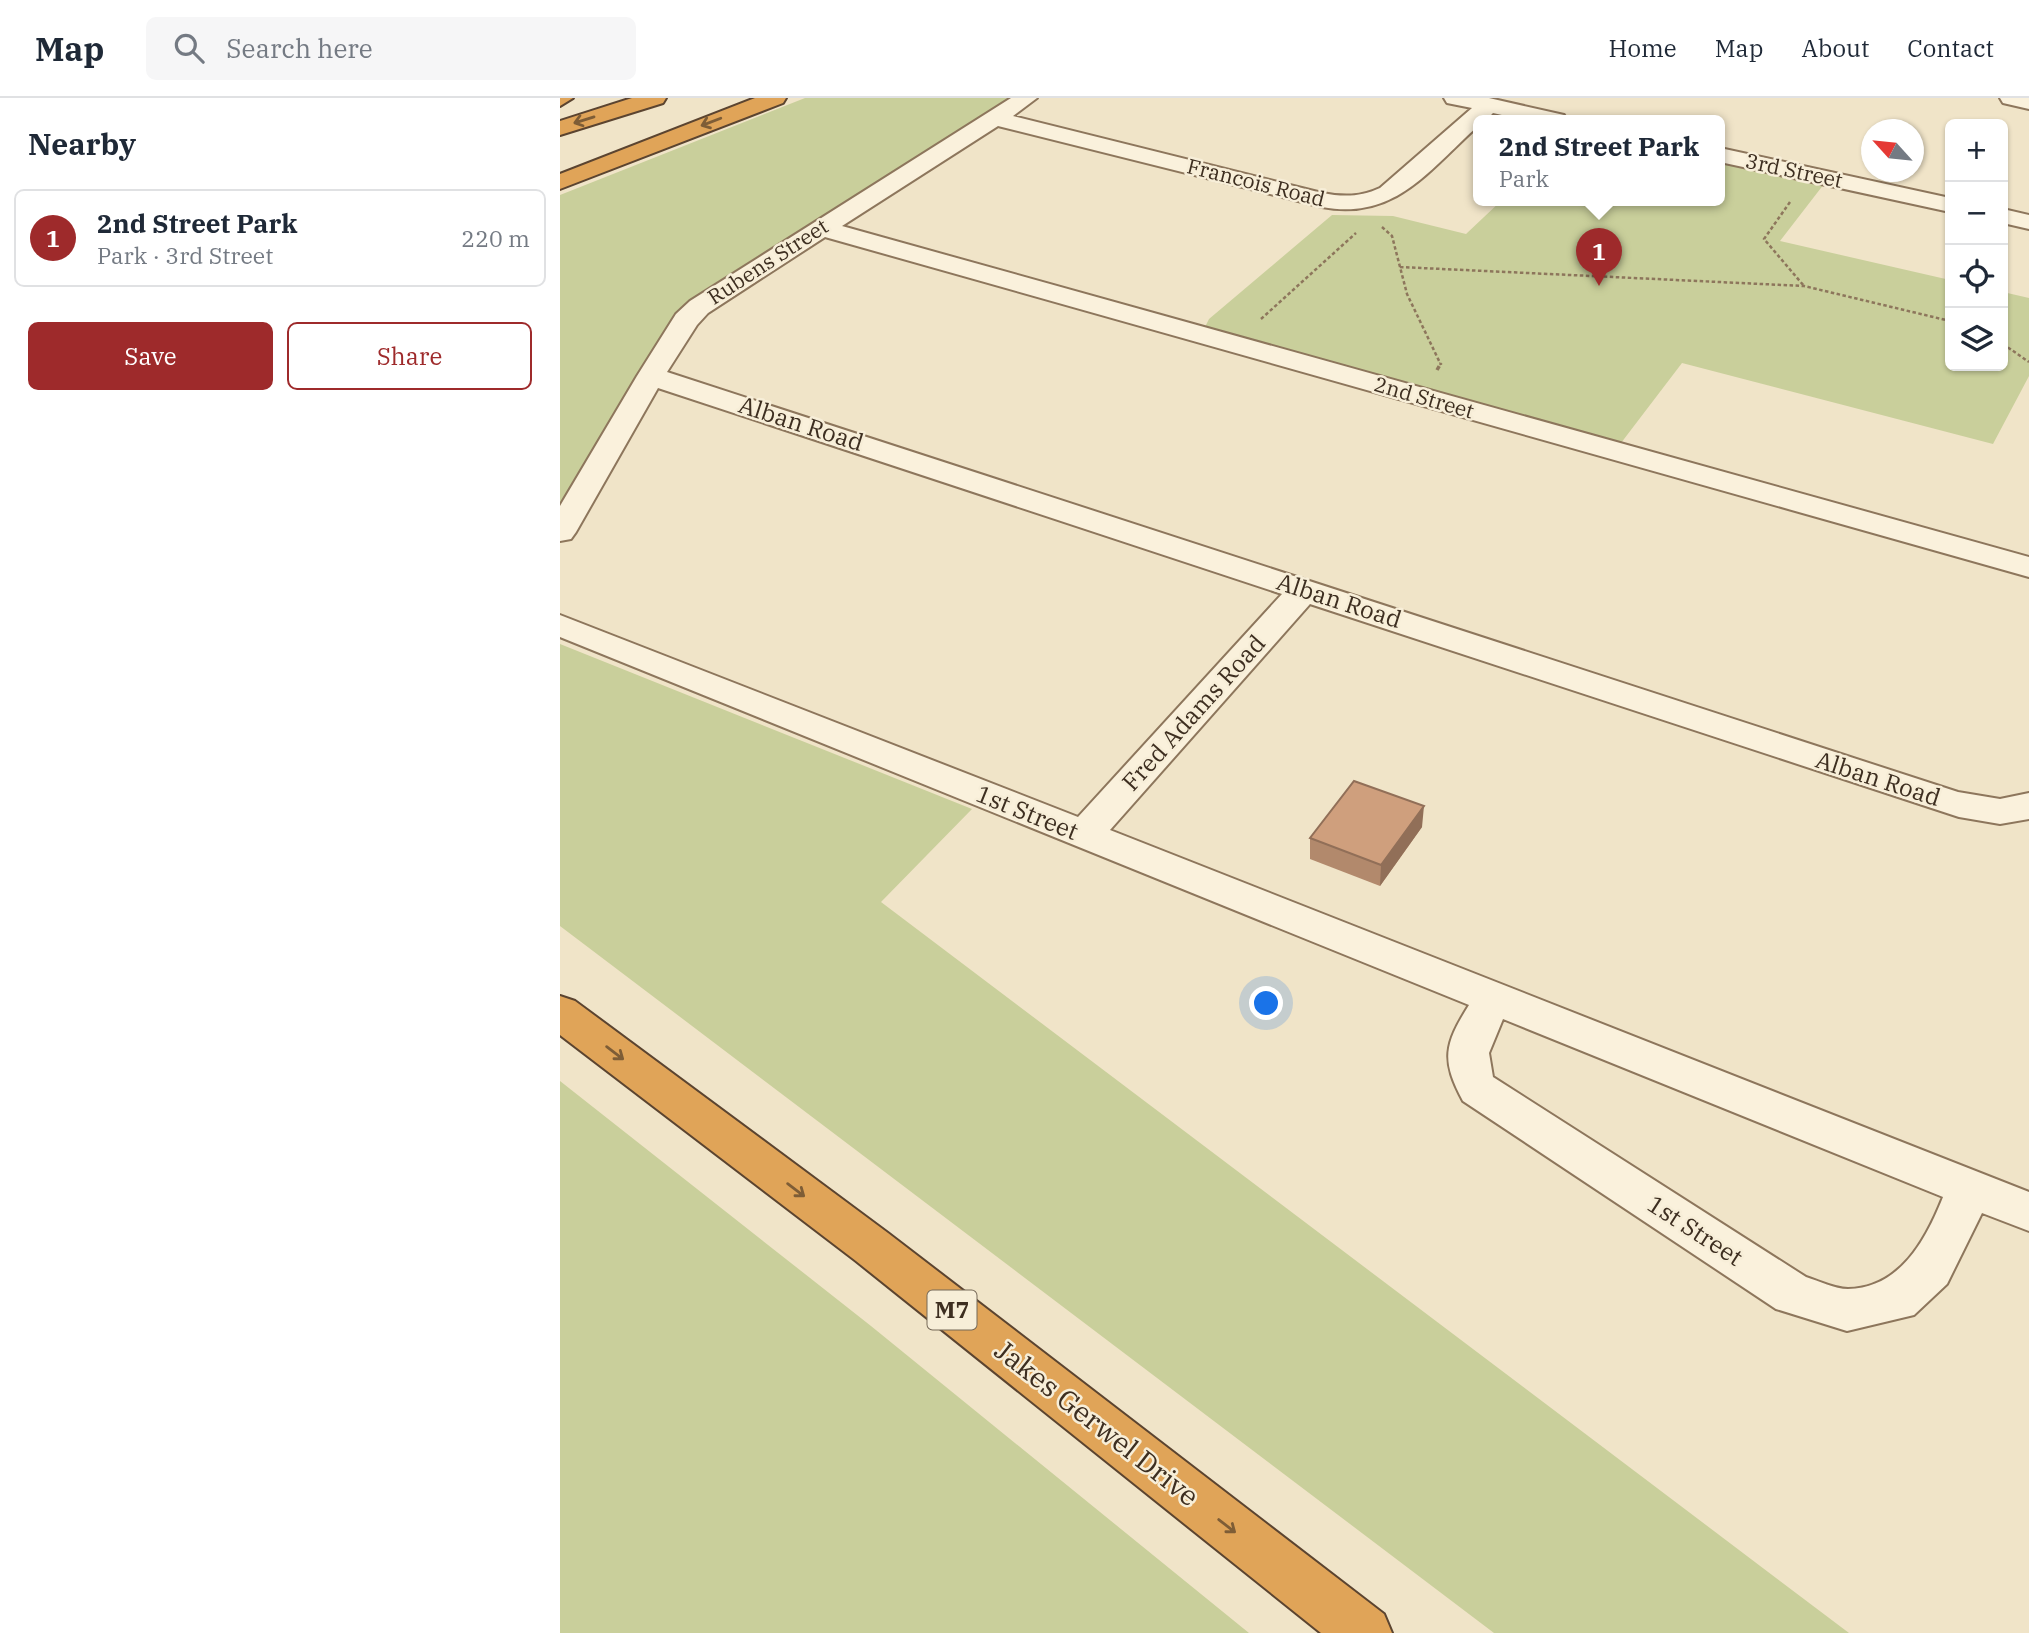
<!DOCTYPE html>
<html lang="en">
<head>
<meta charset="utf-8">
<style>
  body { margin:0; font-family:"IBM Plex Serif",serif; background:#f6f6f7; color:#1f2937 }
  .controls { position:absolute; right:21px; top:21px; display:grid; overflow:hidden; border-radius:10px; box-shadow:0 2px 5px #0004 }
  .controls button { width:63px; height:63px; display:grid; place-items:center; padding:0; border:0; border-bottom:2px solid #e0e1e3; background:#fff; color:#1f2937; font:35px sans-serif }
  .compass { position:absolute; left:1301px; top:21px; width:63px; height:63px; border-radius:50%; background:#fff; box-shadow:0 2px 5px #0004; rotate:297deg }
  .you { position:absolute; left:707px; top:906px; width:24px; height:24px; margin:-18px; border:5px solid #fff; border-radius:50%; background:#1a73e8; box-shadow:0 0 0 10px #1a73e833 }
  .badge { display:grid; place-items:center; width:46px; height:46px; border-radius:50%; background:#9e2a2b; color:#fff; font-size:23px; font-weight:700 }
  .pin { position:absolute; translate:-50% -58px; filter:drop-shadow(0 2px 4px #0008) }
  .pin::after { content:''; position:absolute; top:37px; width:24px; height:21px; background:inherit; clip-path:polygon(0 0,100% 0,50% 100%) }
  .popup { position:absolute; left:913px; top:17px; width:252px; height:91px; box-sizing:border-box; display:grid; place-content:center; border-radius:10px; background:#fff; filter:drop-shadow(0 2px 5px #0005); font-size:23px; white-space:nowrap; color:#747a83 }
  .popup b { font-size:26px; color:#1f2937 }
  .popup::after { content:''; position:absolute; left:50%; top:100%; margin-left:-14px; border:14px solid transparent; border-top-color:#fff }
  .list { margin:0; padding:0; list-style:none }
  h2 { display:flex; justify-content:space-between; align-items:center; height:91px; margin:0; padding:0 28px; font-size:30px }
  h2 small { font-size:23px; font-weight:400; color:#747a83 }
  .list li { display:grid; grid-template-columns:46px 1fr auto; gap:21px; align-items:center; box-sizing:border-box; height:98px; margin:0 14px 14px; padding:0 14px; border:2px solid #e0e1e3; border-radius:10px }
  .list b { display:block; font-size:26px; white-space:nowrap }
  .list p { margin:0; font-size:23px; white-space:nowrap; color:#747a83 }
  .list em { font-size:23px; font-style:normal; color:#747a83 }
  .actions { display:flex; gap:14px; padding:21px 28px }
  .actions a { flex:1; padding:16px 0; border:2px solid #9e2a2b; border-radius:10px; text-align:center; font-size:24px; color:#9e2a2b }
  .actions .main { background:#9e2a2b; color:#fff }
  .icon { flex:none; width:38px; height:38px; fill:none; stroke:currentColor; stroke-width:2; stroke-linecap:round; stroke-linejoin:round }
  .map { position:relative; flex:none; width:1469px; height:1535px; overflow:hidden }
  header { display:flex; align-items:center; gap:42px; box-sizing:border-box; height:98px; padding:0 35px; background:#fff; border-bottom:2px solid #e0e1e3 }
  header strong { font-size:33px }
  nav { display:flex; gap:38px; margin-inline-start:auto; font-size:24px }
  .search { width:490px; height:63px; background:#f6f6f7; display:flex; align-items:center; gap:18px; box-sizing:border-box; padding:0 24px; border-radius:10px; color:#747a83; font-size:26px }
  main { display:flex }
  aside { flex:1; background:#fff }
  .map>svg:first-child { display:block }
</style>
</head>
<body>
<header>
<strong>Map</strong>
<div class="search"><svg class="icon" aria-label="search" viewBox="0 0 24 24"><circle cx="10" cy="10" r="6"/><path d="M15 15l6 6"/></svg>Search here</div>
<nav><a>Home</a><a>Map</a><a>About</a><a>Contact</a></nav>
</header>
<main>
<aside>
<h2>Nearby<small></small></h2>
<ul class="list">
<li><span class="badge">1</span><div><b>2nd Street Park</b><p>Park · 3rd Street</p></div><em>220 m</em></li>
</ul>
<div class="actions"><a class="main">Save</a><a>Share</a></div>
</aside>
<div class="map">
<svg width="1469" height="1535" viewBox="0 0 1469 1535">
  <rect width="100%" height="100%" fill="#f0e4c8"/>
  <path fill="#c9cf9b" d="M245,0H453L144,192L111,225L0,408V97Z
    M1160,63L1264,86L1220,143L1390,182V268H1443V194L1469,200V278L1433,346L1122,265L1061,345L645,229L649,221L772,117L833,118L906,136L942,102H1160Z
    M0,546L412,711L321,804L1289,1535H934L0,828Z
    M0,983L311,1228L689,1535H0Z"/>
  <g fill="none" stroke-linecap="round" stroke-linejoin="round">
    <defs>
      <path id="minor" d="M451,0H477L453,18L762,95C783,99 801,99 820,90L912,10L887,5L884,0H929L1004,17L1007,22H964L933,15L926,22H918V28C869,72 835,123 762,109L438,28L282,128L1469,459V479L265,139L148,215L137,227L107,274L1398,694L1440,701L1469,695V721L1440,726L1399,719L750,506L550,732L1469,1094V1133L1422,1115L1387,1186L1354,1217L1287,1233L1216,1211L903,1003C881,962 884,947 909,907L0,539V517L518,719L722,496L98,290L16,434L11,441L0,443V408L77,278L116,216L130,203ZM943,921L1383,1099C1366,1142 1340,1190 1288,1191C1275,1191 1259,1183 1246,1179L933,979L929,955Z
        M1440,0H1469V11L1443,5Z
        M1160,50L1390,100V114L1160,64Z
        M1443,111L1469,117V131L1443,125Z"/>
      <path id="highway" d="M0,0H13L0,8Z
        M72,0H106L103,5L0,37V23Z
        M195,0H226L223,5L0,91V76Z
        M0,898L15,903L328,1135L824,1516L832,1535H761L296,1163L0,937Z"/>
    </defs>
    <use href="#minor" stroke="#8d765c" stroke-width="4"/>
    <use href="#highway" stroke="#5b4430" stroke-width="4"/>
    <path stroke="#8d765c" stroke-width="2.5" stroke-dasharray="3.5 2.5" stroke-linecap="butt" d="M1230,104L1204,141L1244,188
      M822,129L832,138L847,196L881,267
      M840,169L1244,188L1390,223
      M701,221L796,135
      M1443,246L1469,264"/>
    <path stroke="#8d765c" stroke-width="3.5" stroke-dasharray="4.5 2.5" stroke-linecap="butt" d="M877,272L881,265"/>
    <use href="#minor" fill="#faf1dc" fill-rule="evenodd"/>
    <use href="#highway" fill="#e0a458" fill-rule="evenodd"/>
  </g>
  <path fill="#b2896c" d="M862,729L820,788L750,761V740Z"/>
  <path fill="#916f58" d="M864,708L862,729L820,788L821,767Z"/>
  <path fill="#cf9f7d" stroke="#916f58" stroke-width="2" d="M794,683L864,708L821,767L750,740Z"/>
  <defs><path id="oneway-shaft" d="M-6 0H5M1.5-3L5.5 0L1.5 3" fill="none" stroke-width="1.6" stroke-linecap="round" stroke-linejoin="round" transform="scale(1.75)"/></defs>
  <g stroke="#7e5d36">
    <use href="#oneway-shaft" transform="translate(24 22) rotate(163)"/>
    <use href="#oneway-shaft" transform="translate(151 24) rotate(159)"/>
    <use href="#oneway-shaft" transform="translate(55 955) rotate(37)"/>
    <use href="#oneway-shaft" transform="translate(236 1092) rotate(37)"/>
    <use href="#oneway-shaft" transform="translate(667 1428) rotate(38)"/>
  </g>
  <g text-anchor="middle" stroke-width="5" stroke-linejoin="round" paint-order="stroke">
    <g font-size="21" fill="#3d2e20" stroke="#f7eed8">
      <text transform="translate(1234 73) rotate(12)" y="7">3rd Street</text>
      <text transform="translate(696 85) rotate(14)" y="7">Francois Road</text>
      <text transform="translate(208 164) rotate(-33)" y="7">Rubens Street</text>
      <text transform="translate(864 300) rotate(16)" y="7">2nd Street</text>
    </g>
    <rect fill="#f7eed8" stroke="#756857" stroke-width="2" x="367.5" y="1192.5" width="49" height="39" rx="5"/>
    <g font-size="23" font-weight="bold" fill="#3d2e20">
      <text x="392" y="1220">M7</text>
    </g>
    <g font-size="24" fill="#3d2e20" stroke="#f7eed8">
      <text transform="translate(241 326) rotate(18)" y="8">Alban Road</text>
      <text transform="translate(779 503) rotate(18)" y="8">Alban Road</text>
      <text transform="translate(634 615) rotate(-48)" y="8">Fred Adams Road</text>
      <text transform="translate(1318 681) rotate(18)" y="8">Alban Road</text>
      <text transform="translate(467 715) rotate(22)" y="8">1st Street</text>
      <text transform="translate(1135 1133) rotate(33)" y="8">1st Street</text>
    </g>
    <g font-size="28" fill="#3d2e20" stroke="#f7eed8">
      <text transform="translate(537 1325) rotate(38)" y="10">Jakes Gerwel Drive</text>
    </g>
  </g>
</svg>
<div class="controls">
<button>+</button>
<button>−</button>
<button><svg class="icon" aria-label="locate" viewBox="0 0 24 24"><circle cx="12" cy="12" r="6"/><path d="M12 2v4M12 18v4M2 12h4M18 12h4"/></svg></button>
<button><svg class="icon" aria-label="layers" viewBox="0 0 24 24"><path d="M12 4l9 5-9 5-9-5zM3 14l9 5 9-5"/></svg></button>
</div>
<svg class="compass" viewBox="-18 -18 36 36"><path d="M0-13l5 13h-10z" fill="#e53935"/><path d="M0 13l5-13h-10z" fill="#747a83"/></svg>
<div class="you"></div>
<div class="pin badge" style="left:1039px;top:188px">1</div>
<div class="popup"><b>2nd Street Park</b>Park</div>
</div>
</main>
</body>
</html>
